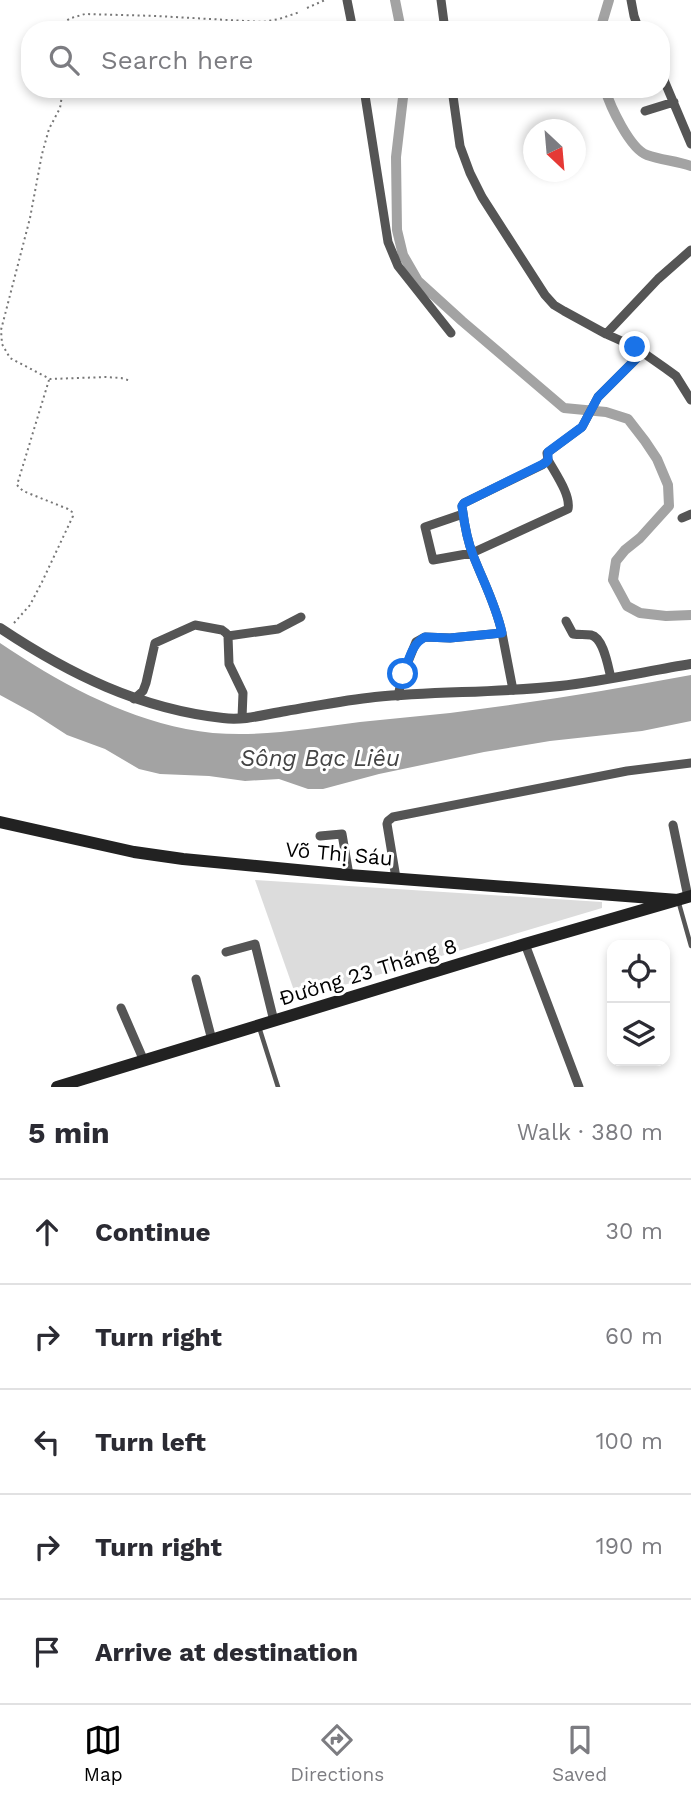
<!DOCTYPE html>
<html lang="en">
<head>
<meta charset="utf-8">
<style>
  body { margin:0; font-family:"Work Sans",sans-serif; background:#f7f7f7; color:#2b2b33 }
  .controls { position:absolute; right:21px; bottom:21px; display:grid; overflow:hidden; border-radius:14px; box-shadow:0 4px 10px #0003 }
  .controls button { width:63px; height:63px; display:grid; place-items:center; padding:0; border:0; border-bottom:2px solid #e1e1e2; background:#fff; color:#2b2b33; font:35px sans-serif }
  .compass { position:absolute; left:523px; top:119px; width:63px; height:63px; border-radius:50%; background:#fff; box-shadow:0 4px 10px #0003; rotate:154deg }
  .stop { position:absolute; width:21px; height:21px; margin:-16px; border:5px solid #1a73e8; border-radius:50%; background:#fff }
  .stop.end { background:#1a73e8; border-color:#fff; box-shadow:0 2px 7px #0008 }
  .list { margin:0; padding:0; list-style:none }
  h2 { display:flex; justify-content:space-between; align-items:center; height:91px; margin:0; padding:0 28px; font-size:30px }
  h2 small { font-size:23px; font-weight:400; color:#7c7c81 }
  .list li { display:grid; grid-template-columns:46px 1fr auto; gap:21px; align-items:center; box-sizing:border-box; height:105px; padding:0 28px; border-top:2px solid #e1e1e2 }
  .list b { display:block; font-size:26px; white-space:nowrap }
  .list em { font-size:23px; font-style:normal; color:#7c7c81 }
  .icon { flex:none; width:38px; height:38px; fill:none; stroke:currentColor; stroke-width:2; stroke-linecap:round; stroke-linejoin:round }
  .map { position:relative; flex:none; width:691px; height:1087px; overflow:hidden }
  .search { position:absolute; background:#fff; box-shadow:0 4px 10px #0003; left:21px; right:21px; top:21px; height:77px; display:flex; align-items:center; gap:18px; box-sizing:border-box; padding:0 24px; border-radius:28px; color:#7c7c81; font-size:26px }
  .sheet { height:616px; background:#fff }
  nav { display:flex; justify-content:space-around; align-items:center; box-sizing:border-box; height:98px; border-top:2px solid #e1e1e2; background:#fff; font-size:19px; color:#7c7c81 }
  nav a { display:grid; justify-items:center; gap:4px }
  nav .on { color:#000 }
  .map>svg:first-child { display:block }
</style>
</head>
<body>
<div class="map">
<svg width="691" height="1087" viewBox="0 0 691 1087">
  <rect width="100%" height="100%" fill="#fff"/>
  <path fill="#dcdcdc" d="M255,880L602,902V908L297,999Z"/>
  <path fill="#a3a3a3" d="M0,643C58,682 118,715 186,729C244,741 303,729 360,722C390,719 420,716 450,713C531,703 611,690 691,675V721L642,731L550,741L484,752L379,774L323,789H308L279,779L245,781L209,776L160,774L139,769L105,749L67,735L33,713L0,695Z"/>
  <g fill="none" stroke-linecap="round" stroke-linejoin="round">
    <path stroke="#a3a3a3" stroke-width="10" d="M395,0L401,30
      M600,30L609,0
      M404,89L396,157L397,230L403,255L418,281L462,321L564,408L606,412L628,419L645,441L657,459L668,485L669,506L640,538L625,550L616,561L613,580L627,606L640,613L666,616L691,615
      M605,89C610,106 630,149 647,155C661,160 677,161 691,166"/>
    <path stroke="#777" stroke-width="2" stroke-dasharray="2 3.5" stroke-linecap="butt" d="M307,8L325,0
      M63,30L66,21L71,18L85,14L157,16L263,22L279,19L300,12
      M63,89L60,108L49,129L42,154L30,218L1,330L2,344L10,358L50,379L106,377L121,378L131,381
      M14,623L30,605L42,582L73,516L72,512L68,509L23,491L17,485L49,380"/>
    <path stroke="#555" stroke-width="4.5" d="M678,900L691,946
      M259,1027L278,1087"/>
    <path stroke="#555" stroke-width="9" d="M347,0L353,30
      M441,0L445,30
      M631,0L634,16L639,30
      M661,73L691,144
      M364,89L388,242L398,266L451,333
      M452,89L460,146L470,173L482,197L545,295L554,305L564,311L606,334L635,347L665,368L676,376L691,400
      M645,111L674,102
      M606,334L658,279L691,250
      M463,514L425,527L433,560L472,553L568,509C571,495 555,473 548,460L547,453L582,427L598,397L643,352
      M682,518L691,514
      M566,621L573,634C579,635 585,634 591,635C604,638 608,667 611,678
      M502,633C496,605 483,581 473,555C467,540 464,522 462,506L464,503L542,465L548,460
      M228,636L278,629L301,617
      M398,696L403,674L416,642L425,637L450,638L502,633L513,690
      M134,699L143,691L146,683L155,643L195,625L222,630L226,633L228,636L229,664L243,693L242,718
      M673,825L688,897
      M320,836L342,834L349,875
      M396,878L387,824L388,821L393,817L627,771L691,763
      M525,944L579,1087
      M226,952L255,944L274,1021
      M196,979L212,1040
      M121,1008L144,1061"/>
    <path stroke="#555" stroke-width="10" d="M0,628C69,674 140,709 223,718C244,721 266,714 286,711C316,706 346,700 375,697C437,691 499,693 560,686C604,681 648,671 691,664"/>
    <path stroke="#222" stroke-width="12" d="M0,822L134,852L183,859L349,875L678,900
      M57,1087L525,944L691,896"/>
  </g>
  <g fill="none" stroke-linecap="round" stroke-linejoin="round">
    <path stroke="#1a73e8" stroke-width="9" d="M403,674C409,661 411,644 425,637L450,638L502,633C496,605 483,581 473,555C467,540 464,522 462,506L464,503L545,463L548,460V452L582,427L598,397L643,352L635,347"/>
  </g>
  <g text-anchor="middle" stroke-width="6" stroke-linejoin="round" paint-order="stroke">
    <g font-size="21" fill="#000" stroke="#fff">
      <text transform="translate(339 854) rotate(5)" y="7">Võ Thị Sáu</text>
      <text transform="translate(368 972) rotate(-17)" y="7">Đường 23 Tháng 8</text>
    </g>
    <g font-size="23" font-style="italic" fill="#444" stroke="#fff">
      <text x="320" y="766">Sông Bạc Liêu</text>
    </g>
  </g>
</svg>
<div class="controls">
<button><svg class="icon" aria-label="locate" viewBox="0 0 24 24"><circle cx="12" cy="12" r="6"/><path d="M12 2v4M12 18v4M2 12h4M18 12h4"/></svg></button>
<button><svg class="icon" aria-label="layers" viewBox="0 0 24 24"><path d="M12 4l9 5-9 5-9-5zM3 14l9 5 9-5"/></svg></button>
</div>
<svg class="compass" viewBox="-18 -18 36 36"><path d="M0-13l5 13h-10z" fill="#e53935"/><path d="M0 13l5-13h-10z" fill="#7c7c81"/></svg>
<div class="stop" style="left:403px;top:674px"></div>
<div class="stop end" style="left:635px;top:347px"></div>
<div class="search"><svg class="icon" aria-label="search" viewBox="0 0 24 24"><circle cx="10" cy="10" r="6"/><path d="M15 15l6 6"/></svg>Search here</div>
</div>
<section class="sheet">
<h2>5 min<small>Walk · 380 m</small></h2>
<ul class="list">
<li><svg class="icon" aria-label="ahead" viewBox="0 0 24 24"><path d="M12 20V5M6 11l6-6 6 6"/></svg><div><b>Continue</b></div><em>30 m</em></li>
<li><svg class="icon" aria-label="right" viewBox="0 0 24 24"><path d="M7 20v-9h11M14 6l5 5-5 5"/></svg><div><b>Turn right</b></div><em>60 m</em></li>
<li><svg class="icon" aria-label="left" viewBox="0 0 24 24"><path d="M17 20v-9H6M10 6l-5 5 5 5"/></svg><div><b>Turn left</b></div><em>100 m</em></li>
<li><svg class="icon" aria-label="right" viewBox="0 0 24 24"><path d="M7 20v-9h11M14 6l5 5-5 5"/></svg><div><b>Turn right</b></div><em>190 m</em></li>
<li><svg class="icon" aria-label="arrive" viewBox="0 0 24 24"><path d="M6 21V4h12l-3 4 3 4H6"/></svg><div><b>Arrive at destination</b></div></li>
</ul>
</section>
<nav>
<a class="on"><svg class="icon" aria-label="map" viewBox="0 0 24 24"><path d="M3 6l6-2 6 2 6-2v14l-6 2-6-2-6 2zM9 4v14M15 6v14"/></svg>Map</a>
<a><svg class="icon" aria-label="directions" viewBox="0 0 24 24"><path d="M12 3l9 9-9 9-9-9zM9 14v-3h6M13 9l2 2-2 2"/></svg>Directions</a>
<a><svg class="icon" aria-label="saved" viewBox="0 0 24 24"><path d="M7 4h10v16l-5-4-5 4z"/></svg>Saved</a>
</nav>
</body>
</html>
